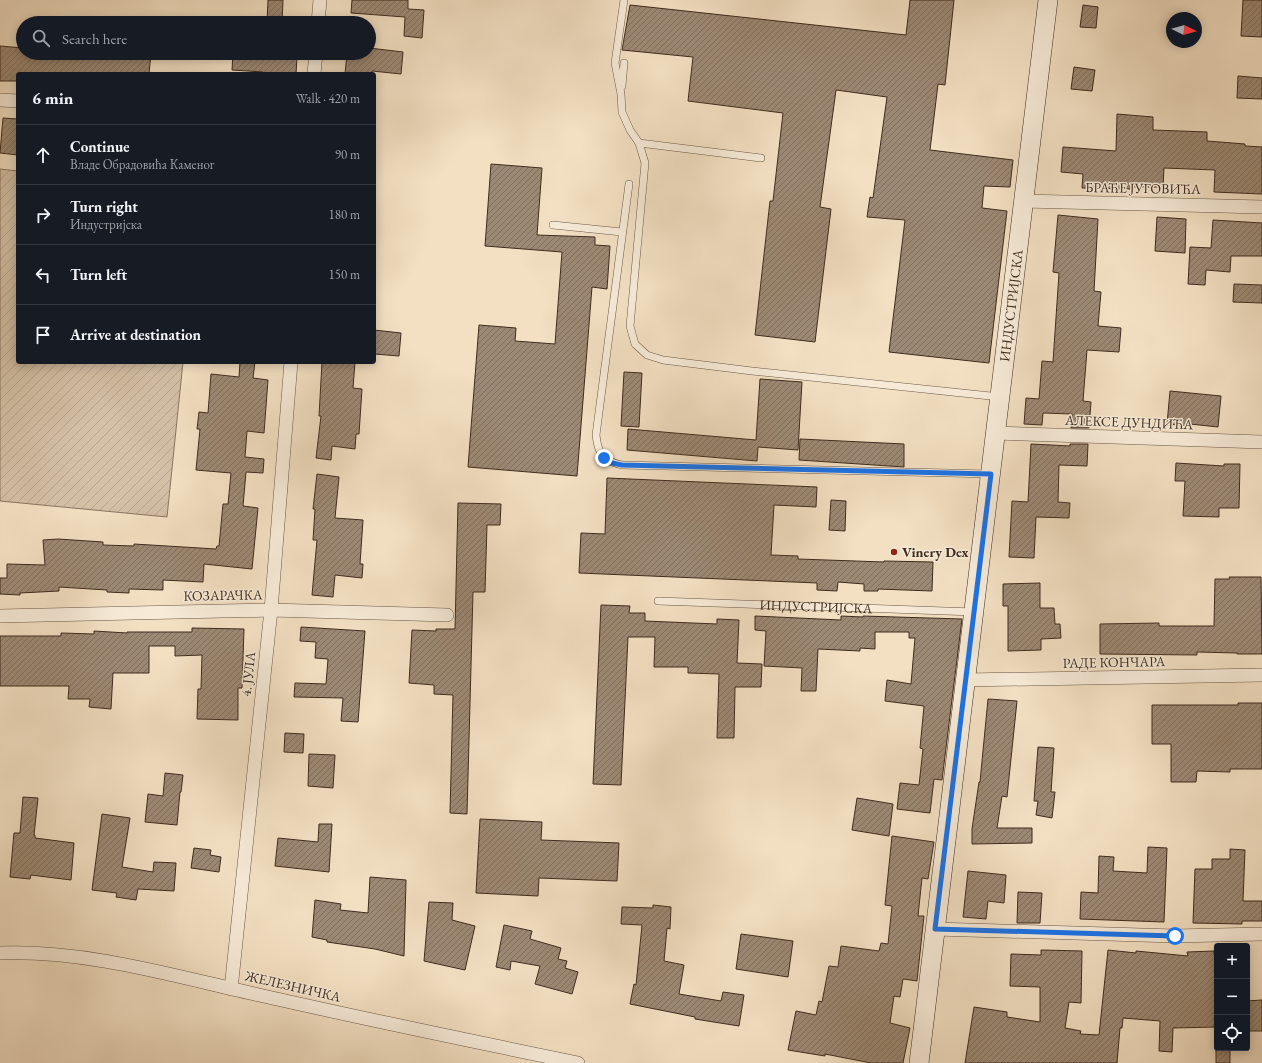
<!DOCTYPE html>
<html lang="en">
<head>
<meta charset="utf-8">
<style>
  body { margin:0; font-family:"EB Garamond",serif; background:#242831; color:#f1f3f6 }
  .controls { position:absolute; right:12px; bottom:12px; display:grid; overflow:hidden; border-radius:4px; box-shadow:0 2px 10px #0003 }
  .controls button { width:36px; height:36px; display:grid; place-items:center; padding:0; border:0; border-bottom:1px solid #363941; background:#171b24; color:#f1f3f6; font:20px sans-serif }
  .compass { position:absolute; left:1166px; top:12px; width:36px; height:36px; border-radius:50%; background:#171b24; box-shadow:0 2px 10px #0003; rotate:96deg }
  .stop { position:absolute; width:12px; height:12px; margin:-9px; border:3px solid #1a73e8; border-radius:50%; background:#fff }
  .stop.end { background:#1a73e8; border-color:#fff; box-shadow:0 1px 4px #0008 }
  .list { margin:0; padding:0; list-style:none }
  h2 { display:flex; justify-content:space-between; align-items:center; height:52px; margin:0; padding:0 16px; font-size:17px }
  h2 small { font-size:13px; font-weight:400; color:#9ea1a6 }
  .list li { display:grid; grid-template-columns:26px 1fr auto; gap:12px; align-items:center; box-sizing:border-box; height:60px; padding:0 16px; border-top:1px solid #363941 }
  .list b { display:block; font-size:15px; white-space:nowrap }
  .list p { margin:0; font-size:13px; white-space:nowrap; color:#9ea1a6 }
  .list em { font-size:13px; font-style:normal; color:#9ea1a6 }
  .icon { flex:none; width:22px; height:22px; fill:none; stroke:currentColor; stroke-width:2; stroke-linecap:round; stroke-linejoin:round }
  .map { position:relative; flex:none; width:1262px; height:1063px; overflow:hidden }
  .search { position:absolute; background:#171b24; box-shadow:0 2px 10px #0003; left:16px; top:16px; width:360px; height:44px; display:flex; align-items:center; gap:10px; box-sizing:border-box; padding:0 14px; border-radius:22px; color:#9ea1a6; font-size:15px }
  .panel { position:absolute; background:#171b24; box-shadow:0 2px 10px #0003; left:16px; top:72px; width:360px; height:292px; border-radius:4px }
  .map>svg:first-child { display:block }
</style>
</head>
<body>
<div class="map">
<svg width="1262" height="1063" viewBox="0 0 1262 1063">
  <defs>
    <pattern id="garden-furrows" width="10" height="10" patternUnits="userSpaceOnUse"><rect width="10" height="10" fill="#d4c1a7"/><path d="M-1 1l2-2M0 10L10 0M9 11l2-2" fill="none" stroke="#b7a68f"/></pattern>
    <pattern id="building-hatch" width="6" height="6" patternUnits="userSpaceOnUse"><rect width="6" height="6" fill="#9c8974"/><path d="M-1 1l2-2M0 6l6-6M5 7l2-2" fill="none" stroke="#81705f"/></pattern>
  </defs>
  <rect width="100%" height="100%" fill="#f3e0c3"/>
  <filter id="stains"><feTurbulence type="fractalNoise" baseFrequency=".005" numOctaves="4"/><feColorMatrix values="0 0 0 0 .2 0 0 0 0 .09 0 0 0 0 .02 0 0 0 .5 -.17"/></filter>
  <radialGradient id="worn" r=".72"><stop offset=".6" stop-color="#630" stop-opacity="0"/><stop offset="1" stop-color="#630" stop-opacity=".3"/></radialGradient>
  <path fill="url(#garden-furrows)" stroke="#897662" d="M0,169L18,171V362H183L167,517L0,501Z"/>
  <path fill="url(#building-hatch)" stroke="#3e2b1e" d="M268,0H283L282,23H267Z
    M352,0H408V9L424,10L422,38L404,36L405,17L351,13Z
    M910,0H954L945,85L938,84L930,150L1013,160L1010,187L984,186L982,208L1007,211L989,363L889,352L905,220L867,217L870,197L873,198L887,97L836,90L820,207L831,209L815,342L755,335L770,201H773L783,113L688,101L693,57L622,50L630,5L906,35Z
    M1243,0H1262V37L1241,36Z
    M1083,5L1098,7L1096,28L1080,27Z
    M0,46L23,48V53H151L149,74H18V81H0Z
    M369,48L403,52L401,74L372,71V74H345L347,53H369Z
    M233,53L297,57L296,74H263V72L232,70Z
    M1074,67L1095,70L1092,91L1071,89Z
    M1238,76L1262,78V99L1237,98Z
    M1117,114L1153,117V130L1207,132V141L1245,144V146L1262,147V194L1214,192L1215,170L1164,168L1163,187H1131V189L1082,188L1083,174L1061,172L1063,147L1116,151Z
    M3,118L18,119V155L0,153Z
    M491,164L542,168L537,235L595,237V245L610,246L607,289L592,287L577,476L468,467L479,325L516,328L515,341L555,344L562,252L485,246Z
    M1058,215L1098,219L1094,291L1101,292L1098,326L1121,328L1119,352L1087,350L1083,401L1091,402L1089,428H1071L1072,414L1043,413L1042,425L1024,424L1026,398L1039,399L1042,361L1053,362L1059,273L1053,272Z
    M1157,217L1186,219L1185,253L1155,251Z
    M1213,220L1262,223V256H1231L1230,272L1206,270L1205,285L1188,284L1190,247L1211,248Z
    M1234,284L1262,285V303L1233,302Z
    M374,330L401,333L399,356L374,354Z
    M240,362H255L253,378L268,380L264,433L247,431L245,457L264,459L263,473L246,472L243,506L258,508L252,569L204,564L203,582L163,580V590L129,589V593L107,592V590L59,587V591L20,593V595L0,594V578H7V564L45,565L43,540L58,539L103,542V545L134,546V544L167,546L216,549L217,546H219L223,504H228L231,473L196,470L200,429H197L199,412L208,413L211,374L239,377Z
    M322,362H355L353,388L362,389L359,434H356L355,449L332,446L331,460L316,458L321,416H319Z
    M624,372L642,373L639,427L621,426Z
    M760,379L802,382L798,450L758,447L757,461L627,450L628,429L756,440Z
    M1170,391L1221,396L1218,427L1190,424L1189,426L1167,424Z
    M800,439L904,444V467L799,460Z
    M1031,444L1070,446V444H1088L1087,466L1059,465L1058,502L1070,503L1069,518L1036,517L1034,558L1009,557L1012,501L1028,502Z
    M1176,463L1224,466V464H1240L1239,508H1219V517L1183,516L1185,481H1175Z
    M317,474L339,477L335,518L363,520L360,564H363L362,578L335,575L333,597L312,595L317,540H313L315,509H313Z
    M607,478L817,487L816,507L774,505L771,555L798,556V559L884,562V561L933,562L932,591L878,589V591H864V584L838,582L837,591L817,590V583L579,573L581,533L605,534Z
    M831,500L846,501L845,531L829,530Z
    M458,503L501,504L500,525H487L485,592H473L467,814L450,813L453,695L434,694V685L409,683L412,630L436,631V629H455Z
    M1229,577H1261L1262,654H1237V653L1197,652V655L1100,654V624L1159,623V626H1214L1215,579H1230Z
    M1040,583V608H1054L1055,624H1060L1061,638L1041,639V650L1008,651V606H1003V584Z
    M601,605L630,606L629,613H645V621L717,624V619L739,620L737,663L762,664L761,687H735L734,738H717L719,674L688,673V667H654L655,637H628L621,785L593,784Z
    M755,616L841,620V616L863,617V616L962,619L942,780L934,779L930,813L897,809L900,783L919,785L923,749L920,748L924,706L885,701L887,680L911,684L915,638H909V632H875V649L860,648V651L818,649L816,691H801L802,668L764,666L766,631L755,630Z
    M301,627L365,631L358,722L341,721L343,698L294,697L295,683L326,684L328,659L315,658L316,642L300,641Z
    M192,628L244,629L242,688H238V720L197,719L198,689H201L202,655L175,656V646H149V673H113L111,709L89,707L90,699H68L69,686H0V636H61V633L94,634V631L127,633V632H192Z
    M988,699L1017,701L1007,797L1002,796L997,828H1032V843L972,844V829L979,782H980Z
    M1238,703H1262V769H1230V772L1197,771L1196,782H1171V744H1152V705H1238Z
    M285,733L304,734L303,753L284,752Z
    M1038,747L1054,748L1051,792H1055L1052,818L1036,815L1038,801H1034Z
    M309,754L335,755L333,788L308,786Z
    M165,773L183,775L181,792H180L177,825L145,822L148,794L163,796Z
    M23,797L38,798L34,835H35V838L74,843L71,880L31,875L30,879L10,877L14,833H20Z
    M857,798L893,804L889,836L852,830Z
    M102,814L130,818L122,867L153,872L154,862L176,863L174,891L138,889L136,900L116,897L117,893L92,890Z
    M480,819L542,822L541,840L619,843L617,881L539,878L538,896L476,893Z
    M319,824H332L329,872L275,866L278,838L318,842Z
    M892,836L934,842L928,879L922,878L918,916H924L917,981L903,979L900,997L894,996L890,1023L910,1028L903,1063H871L825,1054V1056L788,1050L796,1011L816,1015L819,1001L822,1002L829,966L838,967L841,946L879,951L881,943L888,944L892,906L885,905Z
    M1148,847L1167,848L1164,922L1080,919L1081,892L1098,893L1099,856L1114,857L1113,871L1147,873Z
    M194,848L211,850L210,855L221,857L219,872L191,868Z
    M1230,849L1245,850L1243,901H1262V921H1242V924L1193,923L1195,869H1212V859H1230Z
    M968,871L1006,875L1004,903L988,901L986,919L963,917Z
    M370,877L406,880L404,956L375,949L327,942V940L312,937L315,900L341,904L340,910L368,913Z
    M1018,892L1042,893L1040,923H1017Z
    M429,902L453,903L452,920L475,926L465,970L424,961Z
    M653,905L671,907L670,929L667,928L664,961L684,965L679,994L721,1001L723,992L744,995L739,1026L695,1019V1017L630,1004L634,984L636,985L642,925L621,924L622,907L653,908Z
    M504,925L532,931L530,939L561,948L558,959L567,961L565,968L578,972L572,994L535,984L540,966L511,961L510,970L496,967Z
    M741,934L793,941L788,977L736,969Z
    M1041,950L1082,951L1081,1003L1069,1002L1065,1028L1081,1031L1080,1034L1099,1035L1108,950L1136,953V951L1188,956L1187,952L1214,951L1216,976H1217V1027L1173,1028L1172,1052L1159,1051L1160,1021L1123,1018L1122,1028H1120L1117,1063H965L974,1007L1007,1012V1017L1040,1022V987L1010,986L1011,954L1041,955Z
    M1262,1000V1031H1247V1001Z
    M1216,1048H1230V1063H1216Z"/>
  <g fill="none" stroke-linecap="round" stroke-linejoin="round">
    <defs>
      <g id="lane">
        <path d="M624,0L615,63L621,94L622,112L630,130L639,143L645,163L630,326L635,344L647,355L663,360L752,371L1000,397"/>
        <path d="M622,86L624,63"/>
        <path d="M639,143L761,158"/>
        <path d="M629,184L596,435C598,454 603,461 622,465L990,474"/>
        <path d="M553,225L622,232"/>
        <path id="s1" d="M658,601L974,612"/>
      </g>
      <path id="street" d="M318,23L320,0
        M314,74L316,53
        M0,100L18,101
        M1024,201L1262,207
        M995,433L1262,442
        M0,616L271,610L447,615
        M966,680L1262,675
        M935,929L1175,936L1262,934
        M0,953C88,950 174,976 259,995C365,1019 471,1041 578,1063
        M231,989L271,610L291,362"/>
      <g id="secondary">
        <path id="s2" d="M919,1063L1048,0"/>
      </g>
    </defs>
    <use href="#lane" stroke="#6b5847" stroke-width="8"/>
    <use href="#street" stroke="#6b5847" stroke-width="14"/>
    <use href="#secondary" stroke="#3e2b1e" stroke-width="20"/>
    <use href="#lane" stroke="#f7ebd8" stroke-width="7"/>
    <use href="#street" stroke="#f7ebd8" stroke-width="13"/>
    <use href="#secondary" stroke="#f7ebd8" stroke-width="19"/>
  </g>
  <g fill="none" stroke-linecap="round" stroke-linejoin="round">
    <path stroke="#1a73e8" stroke-width="5" d="M604,458L612,463L622,465L991,474L935,929L1175,936"/>
  </g>
  <circle fill="#8f2418" stroke="#f7ebd8" stroke-width="1.5" cx="894" cy="552" r="4"/>
  <g text-anchor="middle" stroke-width="3" stroke-linejoin="round" paint-order="stroke">
    <g font-size="14" fill="#3e2b1e" stroke="#f7ebd8">
      <text transform="translate(1143 188) rotate(1)" y="5">БРАЋЕ ЈУГОВИЋА</text>
      <text dy="5" stroke="none"><textPath href="#s2" startOffset="763">ИНДУСТРИЈСКА</textPath></text>
      <text transform="translate(1129 422) rotate(2)" y="5">АЛЕКСЕ ДУНДИЋА</text>
      <text transform="translate(223 595) rotate(-1)" y="5">КОЗАРАЧКА</text>
      <text dy="5" stroke="none"><textPath href="#s1" startOffset="158">ИНДУСТРИЈСКА</textPath></text>
      <text transform="translate(1114 662) rotate(-1)" y="5">РАДЕ КОНЧАРА</text>
      <text transform="translate(248 674) rotate(-84)" y="5">4. ЈУЛА</text>
      <text transform="translate(293 986) rotate(13)" y="5">ЖЕЛЕЗНИЧКА</text>
    </g>
    <g font-size="14" font-weight="bold" fill="#3e2b1e" stroke="#f7ebd8" text-anchor="start">
      <text x="902" y="557">Vinery Dex</text>
    </g>
  </g>
  <rect width="100%" height="100%" filter="url(#stains)"/>
  <rect width="100%" height="100%" fill="url(#worn)"/>
</svg>
<div class="controls">
<button>+</button>
<button>−</button>
<button><svg class="icon" aria-label="locate" viewBox="0 0 24 24"><circle cx="12" cy="12" r="6"/><path d="M12 2v4M12 18v4M2 12h4M18 12h4"/></svg></button>
</div>
<svg class="compass" viewBox="-18 -18 36 36"><path d="M0-13l5 13h-10z" fill="#e53935"/><path d="M0 13l5-13h-10z" fill="#9ea1a6"/></svg>
<div class="stop" style="left:1175px;top:936px"></div>
<div class="stop end" style="left:604px;top:458px"></div>
<div class="search"><svg class="icon" aria-label="search" viewBox="0 0 24 24"><circle cx="10" cy="10" r="6"/><path d="M15 15l6 6"/></svg>Search here</div>
<section class="panel">
<h2>6 min<small>Walk · 420 m</small></h2>
<ul class="list">
<li><svg class="icon" aria-label="ahead" viewBox="0 0 24 24"><path d="M12 20V5M6 11l6-6 6 6"/></svg><div><b>Continue</b><p>Владе Обрадовића Каменог</p></div><em>90 m</em></li>
<li><svg class="icon" aria-label="right" viewBox="0 0 24 24"><path d="M7 20v-9h11M14 6l5 5-5 5"/></svg><div><b>Turn right</b><p>Индустријска</p></div><em>180 m</em></li>
<li><svg class="icon" aria-label="left" viewBox="0 0 24 24"><path d="M17 20v-9H6M10 6l-5 5 5 5"/></svg><div><b>Turn left</b></div><em>150 m</em></li>
<li><svg class="icon" aria-label="arrive" viewBox="0 0 24 24"><path d="M6 21V4h12l-3 4 3 4H6"/></svg><div><b>Arrive at destination</b></div></li>
</ul>
</section>
</div>
</body>
</html>
